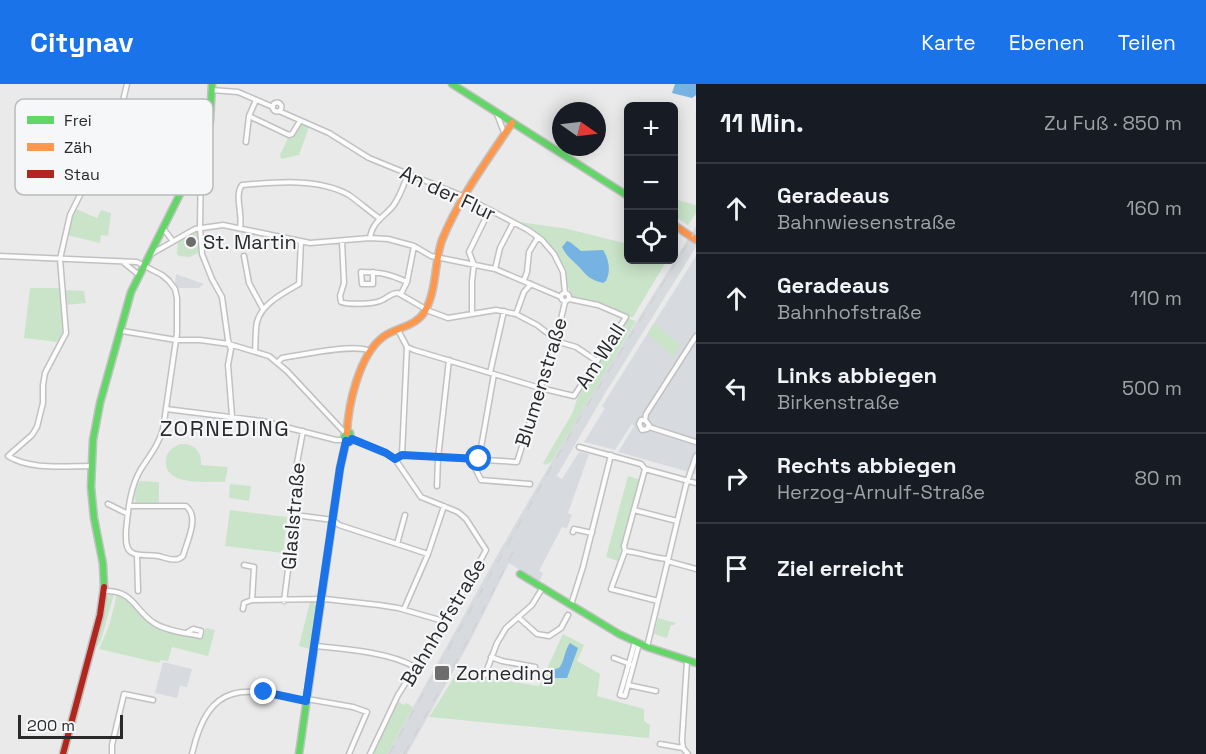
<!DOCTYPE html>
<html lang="de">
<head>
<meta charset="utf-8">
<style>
  body { margin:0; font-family:"Space Grotesk",sans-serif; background:#242831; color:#f1f3f6 }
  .controls { position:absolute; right:18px; top:18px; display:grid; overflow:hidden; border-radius:9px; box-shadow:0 3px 15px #0003 }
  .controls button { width:54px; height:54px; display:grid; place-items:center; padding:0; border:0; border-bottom:2px solid #363941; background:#171b24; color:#f1f3f6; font:30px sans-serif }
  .compass { position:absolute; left:552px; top:18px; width:54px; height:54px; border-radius:50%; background:#171b24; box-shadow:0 3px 15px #0003; rotate:104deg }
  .scale { position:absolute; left:18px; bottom:15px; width:105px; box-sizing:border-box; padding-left:6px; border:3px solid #2a2a2b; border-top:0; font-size:16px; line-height:21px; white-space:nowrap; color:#2a2a2b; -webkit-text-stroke:4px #f6f7f9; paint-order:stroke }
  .stop { position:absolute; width:18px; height:18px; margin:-14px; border:4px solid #1a73e8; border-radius:50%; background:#fff }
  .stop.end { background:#1a73e8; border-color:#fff; box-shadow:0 2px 6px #0008 }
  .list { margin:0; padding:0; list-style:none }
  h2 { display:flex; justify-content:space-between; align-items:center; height:78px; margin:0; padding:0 24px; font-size:26px }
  h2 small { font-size:20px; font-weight:400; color:#9ea1a6 }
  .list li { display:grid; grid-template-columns:39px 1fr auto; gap:18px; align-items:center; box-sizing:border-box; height:90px; padding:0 24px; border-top:2px solid #363941 }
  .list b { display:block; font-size:22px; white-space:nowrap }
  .list p { margin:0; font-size:20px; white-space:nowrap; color:#9ea1a6 }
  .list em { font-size:20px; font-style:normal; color:#9ea1a6 }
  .icon { flex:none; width:33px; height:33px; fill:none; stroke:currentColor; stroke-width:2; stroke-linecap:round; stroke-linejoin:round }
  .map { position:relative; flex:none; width:696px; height:670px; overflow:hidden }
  header { display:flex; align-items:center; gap:36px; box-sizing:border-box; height:84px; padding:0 30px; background:#1a73e8; color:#fff }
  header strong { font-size:28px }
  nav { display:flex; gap:33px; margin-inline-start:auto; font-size:21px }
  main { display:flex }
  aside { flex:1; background:#171b24 }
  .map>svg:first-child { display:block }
</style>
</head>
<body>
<header>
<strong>Citynav</strong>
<nav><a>Karte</a><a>Ebenen</a><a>Teilen</a></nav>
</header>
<main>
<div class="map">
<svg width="696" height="670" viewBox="0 0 696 670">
  <rect width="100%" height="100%" fill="#eaeaeb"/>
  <path fill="#d7dbdf" d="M696,142V163L604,311L552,400L557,392L562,395L579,368L589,370L568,429L572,431L567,444L562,443L539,487L543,489L539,498L509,479L469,559L407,670H387L499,468L587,317Z
    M696,172V397V390L618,368L634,342L632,340L615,366L584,358L605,324L602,322Z
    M176,190L204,200L199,204H176L175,201Z
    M163,578L192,585L187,603L180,602L177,614L155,609Z"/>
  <path fill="#c9e4c9" d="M300,38L309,43L299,71L281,75L280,71L288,54L292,53Z
    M674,115L696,121V129L688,141L674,132Z
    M76,125L97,134L101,126L111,129L108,152L101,151L100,159L67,151Z
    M520,138L568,145L628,160V176H667L633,233L626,232L572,214L557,172L552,164L545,157L518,140Z
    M195,146L199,147L200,159L198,169L190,173L179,172L177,170L178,155Z
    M30,204H60L64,244L58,258L24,254Z
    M64,206L84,207L86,219L66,221Z
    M626,234L636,237L551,378L545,381L543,379L573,328L577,315Z
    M654,239L680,261L673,273L647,250Z
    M180,360C194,359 202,367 201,381L228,383L225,398C208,397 163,403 166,376C166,368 173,363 180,360Z
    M628,392L640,396L618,477L606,473Z
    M140,397L159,398V419H136C133,411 135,404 140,397Z
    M230,400L251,402L249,417L229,414Z
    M230,426L287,433L283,469L225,462Z
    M114,510L101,556L96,564L68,670H66L104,531L107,512Z
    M117,510C138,519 134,528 148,538C163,549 186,550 203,554L206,544L215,546L208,572L172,563L168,577L161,576L159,579L99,565L109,542Z
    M310,518H314L316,522L310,565L299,562Z
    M658,534L676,539L674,541H671L667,554L654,550Z
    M563,550L584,561L577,577L600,590L597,612L644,625V637L650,641L649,654L429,633L457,589L539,602Z
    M397,616L403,621L406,619L413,623L387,670H371Z"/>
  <path fill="#76b3e2" d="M675,0H696V11L692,14L672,9Z
    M567,157L570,158L581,167L603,166C609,175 611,187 606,197L603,199C585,194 587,190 575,179C569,173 566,171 562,163Z
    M570,559L578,564L567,594H554L549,591L551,586L559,584C565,577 564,567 570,559Z"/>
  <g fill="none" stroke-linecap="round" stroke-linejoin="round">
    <defs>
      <path id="street" d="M211,6L238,8L273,23
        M272.5 23a4.5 4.5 0 1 1 9 0a4.5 4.5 0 1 1-9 0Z
        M279,27L329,49L369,74L465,113L528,146L542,156L554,170L563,188L565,209
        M497,30L505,51
        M249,32L289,51L292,50L300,37
        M246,58L249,32L256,16
        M199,75L201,77L200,143L202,170L212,195L222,213L228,256L231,265L228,281L232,332
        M163,144L172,156
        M240,144C243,130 234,111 242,101C276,98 319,94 349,111C359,118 369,127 379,134
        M370,154C372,138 384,133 393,122C400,113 404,100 408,90
        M342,157L344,199L340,212L341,218C349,221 373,220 380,217C387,215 390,209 398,209L429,227L448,234L496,226L516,230L537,241L559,258L576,263L597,277
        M151,170L195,145L223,141L310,159L370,154L388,155L414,162L431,172L495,185L561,213
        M0,172L137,178L162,191L169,197L175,205L177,214V249L163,345C159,360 150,371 141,385C130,403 128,426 126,447C126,454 125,464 131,468C137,473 149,470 158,472C167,474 176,479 183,472C187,457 200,433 186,422H129
        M244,172L249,199L263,225
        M123,178L139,191
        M495,185L500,164L513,139
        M373,188V200H362L361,188C381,188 389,190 407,198
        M524,196L527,188L529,168L538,153
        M561 213a4 4 0 1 1 8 0a4 4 0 1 1-8 0Z
        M401,210L407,198L414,162
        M472,229V197L474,181L469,168L489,127
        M516,230L524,208L531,200
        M398,246L407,263L414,266L540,304L574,312L626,233L598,221L569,215
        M122,247L176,256H200L229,260L269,272L287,287L346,350
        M255,267C256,257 255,247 257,238C262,219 284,209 299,200L301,157
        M278,278L282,274C300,271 356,259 369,267
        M490,289L504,227
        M166,325L262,337L336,356H344
        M645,336H641L639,340L642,346L647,345L649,341L645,336L646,330L696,252
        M649,343L696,358
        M352,355L386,369L395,375L421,413L458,428L466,435L486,466L466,503L398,611L370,670
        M579,363L641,380L645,385L696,399
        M402,371L407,263
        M395,375L402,371L517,378L556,256L565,218
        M479,375L494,290
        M471,376L481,396L530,400
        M91,382C64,382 30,386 8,372L32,351L37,343L43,319V301L45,289L66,249L60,175L70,131L119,33L127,0
        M645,385L624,462L625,467L611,505L658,517
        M437,402L438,374L449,276
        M108,420L128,430
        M634,426L677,437
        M295,431L333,436L339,441L428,470
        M573,448L574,445L592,449
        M397,460L405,431
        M625,467C639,468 652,474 667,475
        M137,471L138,507
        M667,477L696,485
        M244,481L254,483L252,516
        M104,507C134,506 134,526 154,539C166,547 186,549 200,552L201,547
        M284,517L295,431L297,379L303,347
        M571,521L583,483L611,371
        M243,525L244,519L252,516L325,515L379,521L398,524L443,537
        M404,525L428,470L444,422
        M518,533L537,550L549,552L561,544L568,531
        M188,548L193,545L201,547
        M635,558L620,611L625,612L639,560
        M315,562C345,565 388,568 415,583
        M647,563L686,401L696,372
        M491,573L502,577L535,583
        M614,574L630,580
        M687,577L682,656L683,664L688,670
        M485,591L497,559L506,544L532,521L543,503
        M628,601L656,607
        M307,615L353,623L367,628L349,670
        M660,660L683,664
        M112,670V661L124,610L153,616
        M192,670C209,595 244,603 306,617"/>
      <path id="fast" d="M452,0L628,112
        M520,490L619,550L647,563L696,579
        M104,503L103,480L94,434L91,403L93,356L100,319L131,208L204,62L210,36L212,0
        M299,670L340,384L346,358L344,353L347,349H350L351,357L346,358"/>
      <path id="slow" d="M674,141L696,156
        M347,349C348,321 359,271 383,253C396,243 416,243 425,227C437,206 434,179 442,156C459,114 487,77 512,39"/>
      <path id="jam" d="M63,670L100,531L104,503"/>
    </defs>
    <use href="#street" stroke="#c1c1c2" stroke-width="7"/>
    <use href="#fast" stroke="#c1c1c2" stroke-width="9"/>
    <use href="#slow" stroke="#c1c1c2" stroke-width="9"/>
    <use href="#jam" stroke="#c1c1c2" stroke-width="9"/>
    <use href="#street" stroke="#fcfcfc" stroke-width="4"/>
    <use href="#fast" stroke="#63d668" stroke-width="6"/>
    <use href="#slow" stroke="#ff974d" stroke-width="6"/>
    <use href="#jam" stroke="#b3261e" stroke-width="6"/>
    <path stroke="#d1d1d2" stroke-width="1.5" stroke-dasharray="10 10" stroke-linecap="butt" d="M389,670L576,340L696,146
      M404,670L468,556L518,458"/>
  </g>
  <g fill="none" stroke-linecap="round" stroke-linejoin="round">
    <path stroke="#1a73e8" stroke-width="8" d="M264,608L306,617L340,384L346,357L349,358L352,355L386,369L395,375L402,371L479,375"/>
  </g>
  <g fill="#6d6d6e" stroke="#f6f7f9" stroke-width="2">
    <circle cx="191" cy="158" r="6"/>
    <rect x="434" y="581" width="16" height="16" rx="3"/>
  </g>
  <g text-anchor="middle" stroke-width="4.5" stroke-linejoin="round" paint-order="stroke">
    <g font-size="20" fill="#2a2a2b" stroke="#f6f7f9">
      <text transform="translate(448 109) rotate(25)" y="7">An der Flur</text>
      <text transform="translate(600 272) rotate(-57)" y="7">Am Wall</text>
      <text transform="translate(541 298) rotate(-73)" y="7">Blumenstraße</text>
      <text transform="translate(293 432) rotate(-85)" y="7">Glaslstraße</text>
      <text transform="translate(443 538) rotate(-59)" y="7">Bahnhofstraße</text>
    </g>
    <g font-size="20" fill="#2a2a2b" stroke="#f6f7f9" text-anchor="start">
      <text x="203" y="165">St. Martin</text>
      <text x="456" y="596">Zorneding</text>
    </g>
    <g font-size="22" letter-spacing="1.5" fill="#2a2a2b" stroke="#f6f7f9">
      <text x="225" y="352">ZORNEDING</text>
    </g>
  </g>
  <rect x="15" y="15" width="198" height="96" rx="9" fill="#f6f7f9" stroke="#b9babb" stroke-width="1.5"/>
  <rect x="27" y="32" width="27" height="8" fill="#63d668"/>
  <rect x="27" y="59" width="27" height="8" fill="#ff974d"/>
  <rect x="27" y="86" width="27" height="8" fill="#b3261e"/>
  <g font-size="16" fill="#2a2a2b">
    <text x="64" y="42">Frei</text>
    <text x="64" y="69">Zäh</text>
    <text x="64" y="96">Stau</text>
  </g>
</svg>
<div class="controls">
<button>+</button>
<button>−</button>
<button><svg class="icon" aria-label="locate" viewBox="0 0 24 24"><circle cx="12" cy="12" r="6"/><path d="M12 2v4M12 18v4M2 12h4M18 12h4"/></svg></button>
</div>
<svg class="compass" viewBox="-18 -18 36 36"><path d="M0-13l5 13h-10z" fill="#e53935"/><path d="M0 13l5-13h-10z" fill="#9ea1a6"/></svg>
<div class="scale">200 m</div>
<div class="stop" style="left:479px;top:375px"></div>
<div class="stop end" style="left:264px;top:608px"></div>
</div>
<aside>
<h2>11 Min.<small>Zu Fuß · 850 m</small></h2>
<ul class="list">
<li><svg class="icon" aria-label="ahead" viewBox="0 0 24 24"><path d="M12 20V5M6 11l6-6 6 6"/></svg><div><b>Geradeaus</b><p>Bahnwiesenstraße</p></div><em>160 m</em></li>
<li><svg class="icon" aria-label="ahead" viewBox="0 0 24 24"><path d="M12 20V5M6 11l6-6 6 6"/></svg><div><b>Geradeaus</b><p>Bahnhofstraße</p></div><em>110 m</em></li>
<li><svg class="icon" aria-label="left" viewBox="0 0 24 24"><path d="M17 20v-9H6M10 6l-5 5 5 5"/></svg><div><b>Links abbiegen</b><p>Birkenstraße</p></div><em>500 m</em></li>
<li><svg class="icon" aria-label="right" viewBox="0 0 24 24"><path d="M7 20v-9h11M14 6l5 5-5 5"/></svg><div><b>Rechts abbiegen</b><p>Herzog-Arnulf-Straße</p></div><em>80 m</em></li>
<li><svg class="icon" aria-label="arrive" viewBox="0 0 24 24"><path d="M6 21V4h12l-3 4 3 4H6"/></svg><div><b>Ziel erreicht</b></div></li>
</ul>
</aside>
</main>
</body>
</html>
